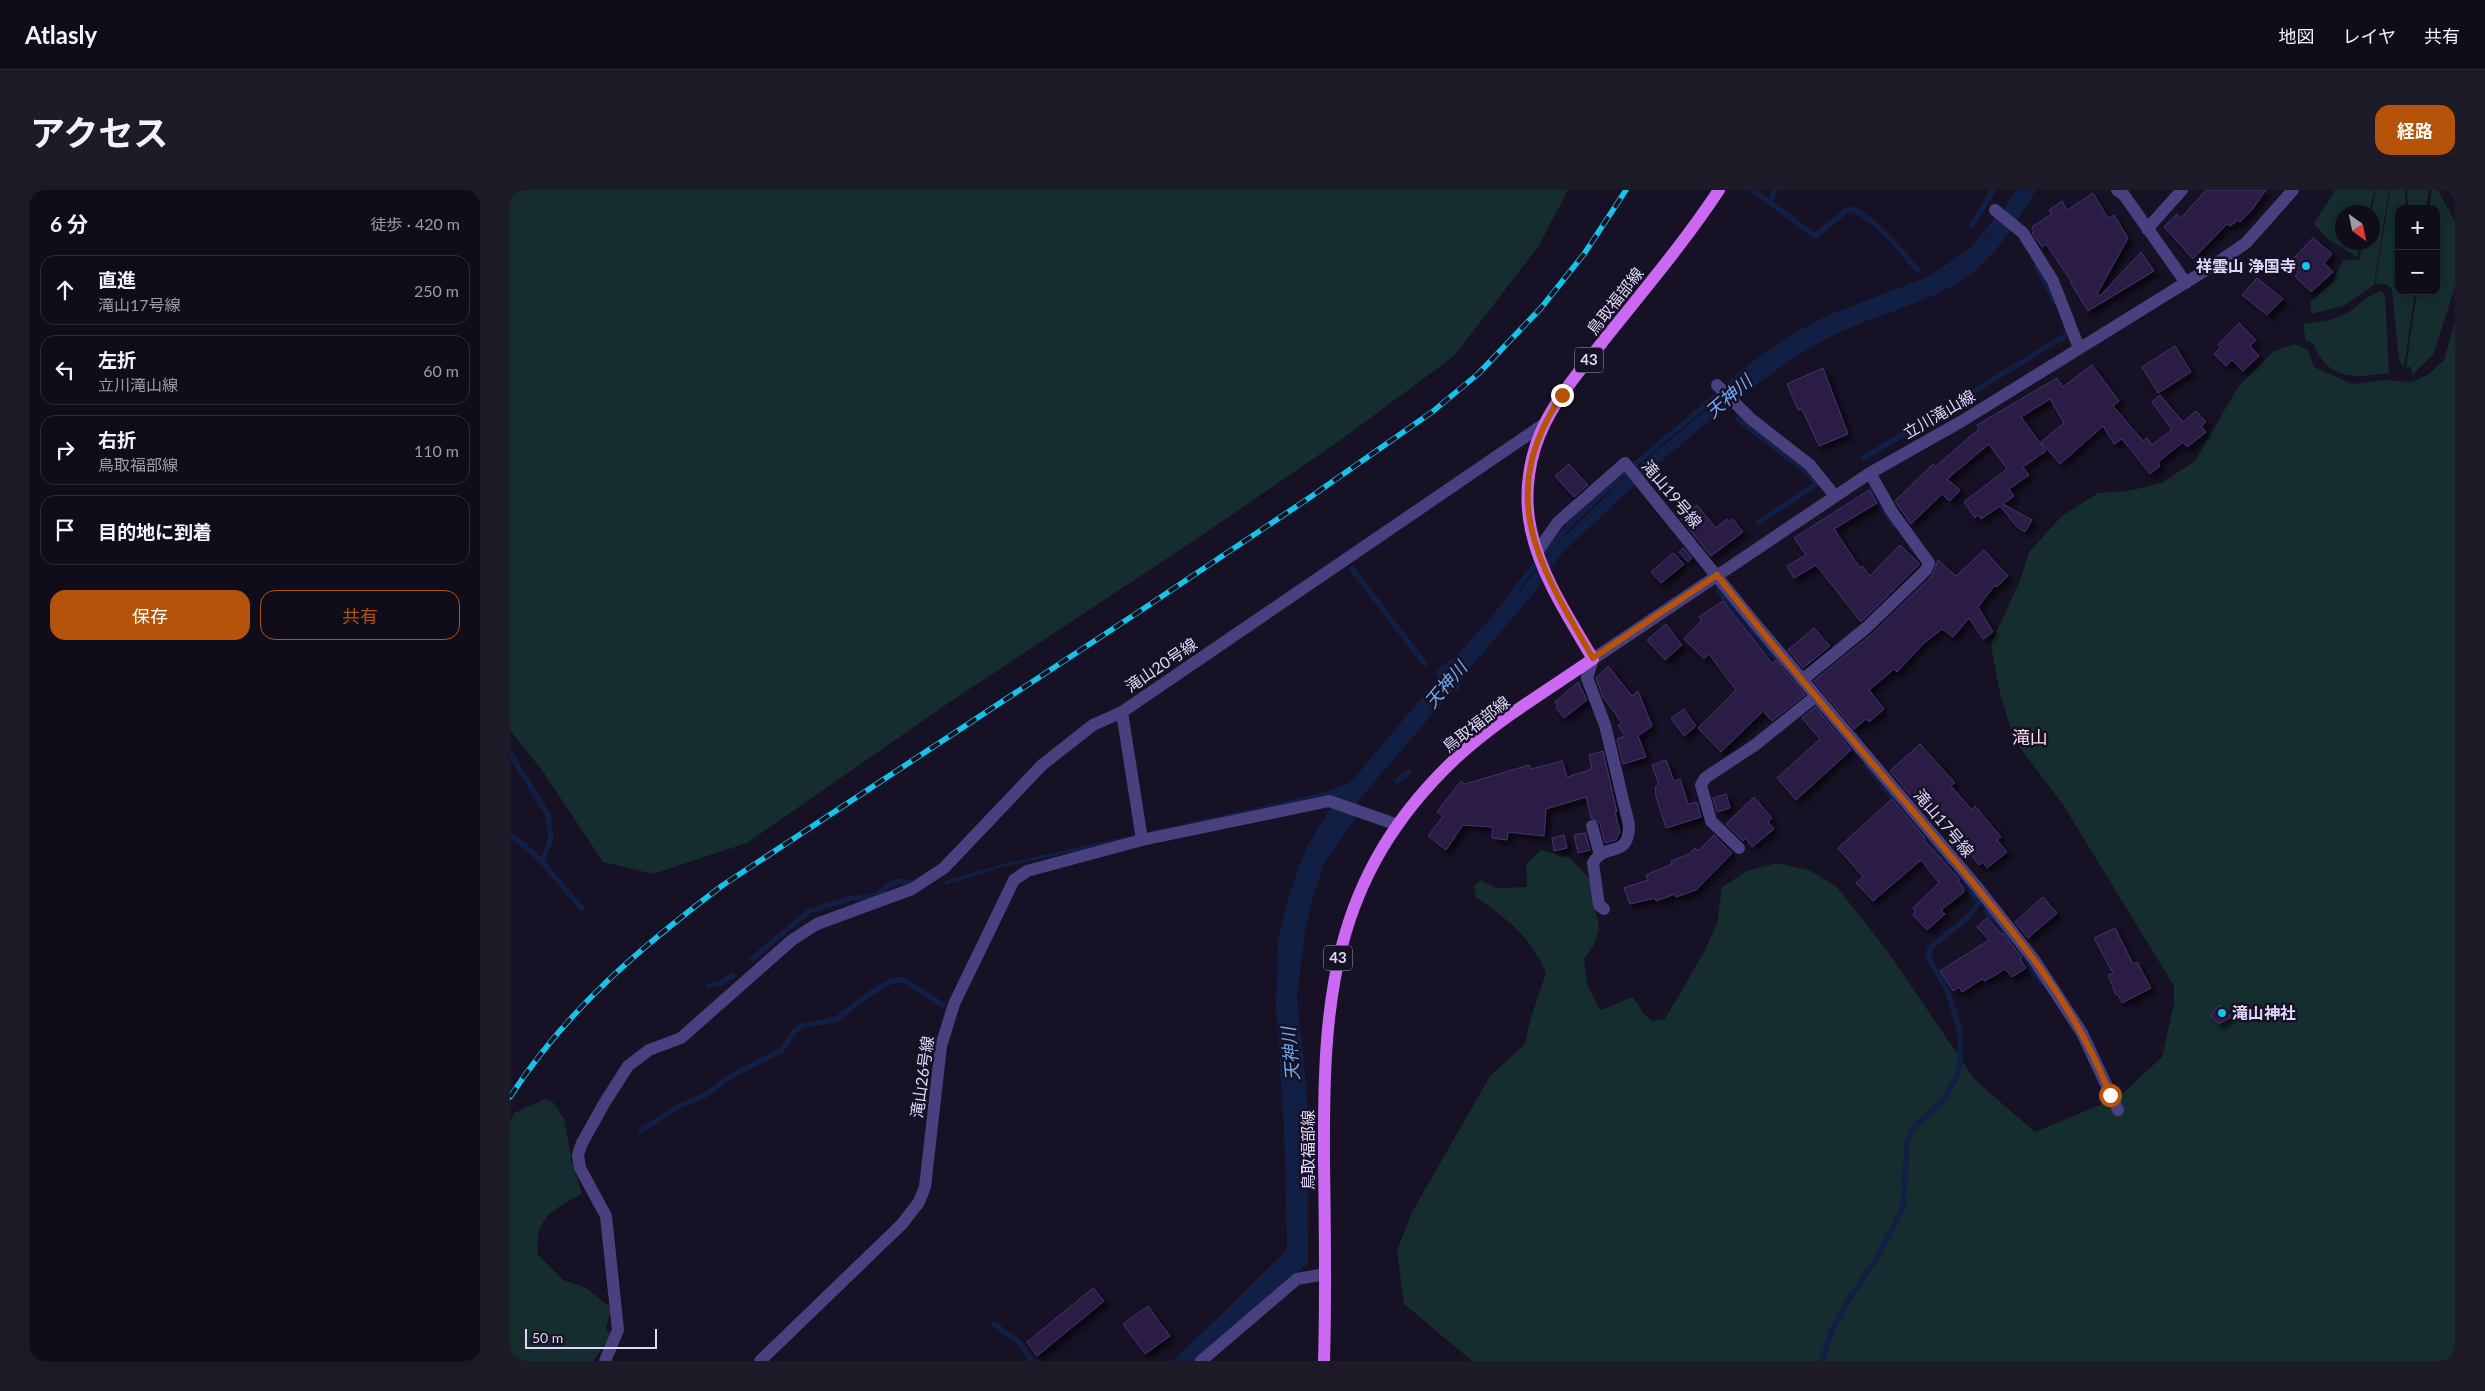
<!DOCTYPE html>
<html lang="ja">
<head>
<meta charset="utf-8">
<style>
  body { margin:0; font-family:Lato,"Noto Sans JP",sans-serif; background:#1e1b28; color:#f1f3f6 }
  .controls { position:absolute; right:15px; top:15px; display:grid; overflow:hidden; border-radius:10px; box-shadow:0 2px 8px #0003 }
  .controls button { width:45px; height:45px; display:grid; place-items:center; padding:0; border:0; border-bottom:1px solid #302d3a; background:#100d1b; color:#f1f3f6; font:25px sans-serif }
  .compass { position:absolute; left:1825px; top:15px; width:45px; height:45px; border-radius:50%; background:#100d1b; box-shadow:0 2px 8px #0003; rotate:147deg }
  .scale { position:absolute; left:15px; bottom:12px; width:132px; box-sizing:border-box; padding-left:5px; border:2px solid #dfd8fc; border-top:0; font-size:14px; line-height:18px; white-space:nowrap; color:#dfd8fc; -webkit-text-stroke:4px #161124; paint-order:stroke }
  .stop { position:absolute; width:15px; height:15px; margin:-11px; border:4px solid #b45309; border-radius:50%; background:#fff }
  .stop.end { background:#b45309; border-color:#fff; box-shadow:0 1px 5px #0008 }
  .list { margin:0; padding:0; list-style:none }
  h2 { display:flex; justify-content:space-between; align-items:center; height:65px; margin:0; padding:0 20px; font-size:21px }
  h2 small { font-size:16px; font-weight:400; color:#9c9ca3 }
  .list li { display:grid; grid-template-columns:32px 1fr auto; gap:15px; align-items:center; box-sizing:border-box; height:70px; margin:0 10px 10px; padding:0 10px; border:1px solid #302d3a; border-radius:15px }
  .list b { display:block; font-size:19px; white-space:nowrap }
  .list p { margin:0; font-size:16px; white-space:nowrap; color:#9c9ca3 }
  .list em { font-size:16px; font-style:normal; color:#9c9ca3 }
  .actions { display:flex; gap:10px; padding:15px 20px }
  .actions a { flex:1; padding:11px 0; border:1px solid #b45309; border-radius:15px; text-align:center; font-size:18px; color:#b45309 }
  .actions .main { background:#b45309; color:#fff }
  .icon { flex:none; width:28px; height:28px; fill:none; stroke:currentColor; stroke-width:2; stroke-linecap:round; stroke-linejoin:round }
  .map { position:relative; flex:none; width:1945px; height:1171px; overflow:hidden; border-radius:15px }
  header { display:flex; align-items:center; gap:30px; box-sizing:border-box; height:70px; padding:0 25px; background:#100d1b; border-bottom:1px solid #302d3a }
  header strong { font-size:24px }
  nav { display:flex; gap:28px; margin-inline-start:auto; font-size:18px }
  .intro { display:flex; align-items:center; justify-content:space-between; box-sizing:border-box; height:120px; padding:0 30px }
  h1 { margin:0; font-size:35px }
  .button { padding:12px 22px; border-radius:15px; background:#b45309; color:#fff; font-size:18px; font-weight:700 }
  main { display:flex; gap:30px; padding:0 30px }
  aside { flex:1; background:#100d1b; border-radius:15px; box-shadow:0 2px 8px #0003 }
  .map>svg:first-child { display:block }
</style>
</head>
<body>
<header>
<strong>Atlasly</strong>
<nav><a>地図</a><a>レイヤ</a><a>共有</a></nav>
</header>
<div class="intro"><h1>アクセス</h1><a class="button">経路</a></div>
<main>
<aside>
<h2>6 分<small>徒歩 · 420 m</small></h2>
<ul class="list">
<li><svg class="icon" aria-label="ahead" viewBox="0 0 24 24"><path d="M12 20V5M6 11l6-6 6 6"/></svg><div><b>直進</b><p>滝山17号線</p></div><em>250 m</em></li>
<li><svg class="icon" aria-label="left" viewBox="0 0 24 24"><path d="M17 20v-9H6M10 6l-5 5 5 5"/></svg><div><b>左折</b><p>立川滝山線</p></div><em>60 m</em></li>
<li><svg class="icon" aria-label="right" viewBox="0 0 24 24"><path d="M7 20v-9h11M14 6l5 5-5 5"/></svg><div><b>右折</b><p>鳥取福部線</p></div><em>110 m</em></li>
<li><svg class="icon" aria-label="arrive" viewBox="0 0 24 24"><path d="M6 21V4h12l-3 4 3 4H6"/></svg><div><b>目的地に到着</b></div></li>
</ul>
<div class="actions"><a class="main">保存</a><a>共有</a></div>
</aside>
<div class="map">
<svg width="1945" height="1171" viewBox="0 0 1945 1171">
  <defs>
    <filter id="shadow"><feDropShadow dx="4.5" dy="4.5" stdDeviation="2.5" flood-color="#0009"/></filter>
  </defs>
  <rect width="100%" height="100%" fill="#161124"/>
  <path fill="#152d2e" d="M0,0H1058L1028,57L944,166L832,249L688,348L437,514L237,653L143,684L93,672L34,583L0,540Z
    M1825,0H1865L1859,22H1832V52L1851,53L1847,67L1818,49L1804,34Z
    M1866,0H1879L1864,95L1833,116L1801,124L1800,112L1823,92L1833,70H1849L1853,53L1862,52V22H1861Z
    M1880,0H1895L1896,19H1889V70L1883,94L1889,76V101H1905L1894,177L1889,171L1882,99L1876,94H1865Z
    M1897,0H1919L1916,19H1898Z
    M1922,0H1928L1945,32V97L1923,165L1902,185L1901,177H1896L1907,101H1926V19H1919Z
    M1872,101L1875,105L1879,183C1844,188 1818,191 1803,153L1796,151L1793,134C1807,132 1823,131 1835,124C1847,117 1859,104 1872,101Z
    M1945,131V1171H962L894,1114L887,1061L902,1022L980,886L1015,854L1020,831L1036,783C1019,744 999,731 966,707L964,696L971,690L986,698L1017,697L1016,674L1031,660L1060,668L1079,688L1089,738L1084,755L1074,769L1077,794L1090,820L1123,807L1133,823L1142,831L1155,829L1193,764L1207,734L1212,697L1237,681L1267,673L1299,680L1327,697L1378,762L1465,890L1525,942L1609,907L1652,867L1664,814V796L1552,613L1504,550L1489,499L1481,454L1510,391L1519,362L1552,326L1588,303L1618,301L1652,293L1685,271L1728,197L1764,161L1784,154L1798,160L1804,177L1842,194L1874,190L1902,192L1919,184L1934,170Z
    M35,909L44,913L54,929L62,972L72,1004C43,1019 24,1028 28,1065L53,1090L75,1097L101,1118L96,1139L100,1143L99,1150L83,1171H0V931L4,923Z"/>
  <path fill="#111f44" d="M1506,0H1526C1504,37 1479,78 1439,98C1397,119 1350,130 1309,153C1288,164 1268,179 1249,193C1238,201 1230,209 1218,215L1142,279L1052,363L1023,404L953,486L948,502L943,500L848,611L845,629L816,670L804,702L795,743L787,808L797,903L798,1073L685,1171H663L775,1062L777,1053L774,937L766,817L768,752L779,704L797,657L827,607L816,606L493,677L435,695V691L492,674L812,603L841,592L929,487L925,482L949,463L953,466L986,430L1050,351L1116,286L1210,209L1246,175L1282,150L1313,133L1345,119L1420,91L1437,81L1478,47Z"/>
  <g fill="none" stroke-linecap="round" stroke-linejoin="round">
    <path stroke="#111f44" stroke-width="5.5" d="M1243,0L1305,46L1338,19C1360,21 1393,64 1408,80
      M1260,13L1265,0
      M1462,35L1483,0
      M1526,75L1545,112
      M1228,229L1297,282L1307,294L1249,332
      M1354,268L1558,144L1556,139
      M1361,299L1384,335
      M842,379L915,474
      M1208,400L1259,464L1261,463L1345,562
      M947,469L986,426L1017,385L1061,333L1110,287L1241,176L1284,146L1323,126L1420,89L1462,60L1488,29
      M0,563L38,625L41,649L32,671
      M887,591L899,582
      M0,645C33,667 46,691 72,718
      M1476,721L1532,792
      M242,769L299,721L342,708H356L368,704L377,696L390,691L402,693
      M199,796L211,793L223,785
      M131,940L171,915L196,905L217,888L272,860L285,841L292,836L327,829L359,804L382,791L394,790L433,815
      M484,1134L510,1153L522,1171
      M1312,1171L1322,1140L1336,1114L1370,1063L1393,1018L1397,953L1401,940L1434,909L1446,889L1450,871V840L1437,800L1418,766L1420,758L1458,727L1469,712L1356,575"/>
  </g>
  <path fill="#291f44" stroke="#44336e" filter="url(#shadow)" d="M1696,0H1756L1741,21L1730,32L1728,30L1720,36L1717,34L1683,69L1654,37L1667,24L1671,28Z
    M1583,3L1598,28L1604,25L1618,48L1587,104L1590,106L1631,62L1644,81L1578,121L1560,92L1561,91L1536,54L1532,57L1522,43L1524,41L1522,37L1542,24L1539,20L1552,11L1557,20Z
    M1803,48L1822,64L1814,73L1823,82L1801,102L1785,86L1788,82L1778,74Z
    M1747,88L1773,109L1757,125L1732,105Z
    M1729,133L1746,150L1740,156L1749,166L1733,181L1722,170L1716,176L1704,164L1711,157L1708,155Z
    M1665,156L1681,182L1648,203L1632,177Z
    M1582,175L1609,211L1603,216L1633,251L1637,248L1642,255L1662,240L1642,212L1650,205L1673,232L1686,221L1696,232L1691,236L1696,242L1677,257L1673,252L1648,272L1650,276L1640,284L1612,249L1604,254L1593,236L1550,274L1531,252L1554,233L1540,209L1511,227L1536,261L1513,277L1519,285L1499,299L1504,306L1493,314L1522,330L1515,342L1507,337L1490,316L1471,329L1468,325L1465,328L1454,312L1497,279L1479,254L1437,289L1450,300L1440,311L1432,304L1401,334L1385,311L1423,274L1425,277L1469,239L1467,235L1547,188L1553,197Z
    M1313,178L1338,244L1309,256L1292,219L1288,220L1277,194Z
    M1059,274L1078,295L1064,307L1045,286Z
    M1359,300L1367,313L1324,339L1350,378L1352,376L1360,386L1390,355L1410,374L1351,432L1306,375L1284,388L1277,376L1296,365L1284,348Z
    M1187,315L1206,338L1217,329L1219,332L1223,329L1233,342L1201,366L1171,329Z
    M1173,358L1182,368L1178,372L1169,362Z
    M1474,360L1498,386L1487,397L1485,395L1468,417L1483,442L1473,449L1459,428L1443,447L1432,439L1413,454L1387,482L1384,479L1359,500L1374,519L1359,532L1356,529L1344,539L1304,491L1362,444L1422,386L1428,370L1446,386Z
    M1163,363L1174,374L1151,393L1141,382Z
    M1213,411L1262,473L1266,470L1295,505L1262,531L1253,521L1211,562L1188,538L1226,500L1199,464L1194,469L1174,449L1192,430L1189,427Z
    M1156,434L1172,455L1155,470L1137,450Z
    M1304,438L1320,456L1293,478L1278,460Z
    M1098,476L1122,506L1128,501L1142,536L1128,546L1136,567L1113,574L1107,549L1115,546L1108,535L1112,533L1093,507L1086,488Z
    M1068,492L1077,510L1054,528L1046,518L1048,517L1045,512Z
    M1305,517L1341,560L1286,610L1267,588L1310,549L1292,528Z
    M1174,519L1186,536L1174,546L1161,528Z
    M1410,554L1445,593L1441,596L1462,620L1465,616L1491,647L1487,650L1497,662L1477,678L1473,672L1469,675L1434,631L1427,637L1380,581Z
    M1093,561L1107,622H1105L1110,642L1106,650L1095,653L1090,633L1081,628L1076,607L1036,619L1034,646L998,642L997,650L982,648L983,637L953,635L936,660L918,646L933,626L927,622L951,591L955,594L1019,575L1021,579L1052,571L1057,587L1082,579L1079,565Z
    M1156,570L1164,591L1170,589L1178,614L1187,612L1191,627L1156,638L1146,607L1145,597L1149,595L1142,575Z
    M1216,604L1220,618L1207,622L1203,608Z
    M1244,607L1262,628L1258,632L1264,639L1242,657L1235,648L1233,651L1216,634Z
    M1382,609L1415,648L1414,650L1450,690L1448,691L1453,697L1454,702L1431,720L1435,724L1417,740L1403,725L1405,721L1403,718L1429,693L1411,670L1363,711L1346,693L1353,687L1328,658Z
    M1075,643L1080,660L1068,663L1064,645Z
    M1054,645L1057,658L1044,661L1042,648Z
    M1204,645L1222,663L1186,700L1166,707L1165,704L1146,711L1145,708L1120,714L1114,698L1138,690L1136,685L1162,674L1161,671L1179,664L1185,658L1188,661Z
    M1533,707L1547,723L1518,748L1505,732Z
    M1477,728L1492,745L1493,743L1512,768L1510,769L1516,778L1502,787L1495,779L1475,791L1472,789L1452,802L1449,797L1443,801L1430,781L1479,750L1467,737Z
    M1605,738L1623,774L1627,772L1641,798L1612,813L1608,805H1606L1598,785L1603,783L1584,748Z
    M1710,815L1721,827L1709,834L1700,825Z
    M583,1098L594,1111L527,1166L517,1152Z
    M638,1116L660,1146L635,1164L613,1134Z"/>
  <g fill="none" stroke-linecap="round" stroke-linejoin="round">
    <path stroke="#48407f" stroke-width="12" d="M1607,0L1614,5L1676,93
      M1485,20L1513,43L1543,91L1569,158
      M1637,39L1672,0
      M1207,195L1241,229L1300,275L1325,306
      M1027,362L1048,332L1115,273L1243,431L1467,697L1525,771L1572,843L1608,920
      M1292,490L1356,438L1416,380L1419,373L1382,322L1360,283
      M888,635L819,611L632,650L612,522L1034,234
      M1082,636L1090,665
      M1229,658L1201,631L1191,595L1195,588L1245,555L1306,506
      M1094,719L1089,715L1083,673C1095,651 1119,670 1119,635L1095,535L1077,488L1083,469L1360,283L1452,231L1701,77L1736,53L1783,0
      M95,1171L108,1140L96,1026L70,978L68,965L72,953L95,912L118,876L139,860L171,848L282,750L307,734L402,699L434,678L532,575L583,535L612,522
      M250,1171L392,1034L409,1012L415,997L431,856L444,814L504,690L517,681L632,650
      M691,1171L787,1089L815,1084"/>
    <path stroke="#cb69f2" stroke-width="12" d="M814,1171C816,1105 815,1038 814,972C813,811 820,688 945,569C986,531 1036,501 1083,469C1059,428 1031,386 1021,340C1013,304 1019,265 1035,233C1050,203 1074,176 1094,150C1133,101 1174,53 1209,0"/>
    <defs>
      <path id="rail" d="M0,907C57,819 131,757 213,695L630,421L799,308L922,222L968,184L1031,118L1074,64L1116,0"/>
    </defs>
    <use href="#rail" stroke="#15c3eb" stroke-width="5.5"/>
    <use href="#rail" stroke="#161124" stroke-width="4" stroke-dasharray="11" stroke-linecap="butt"/>
  </g>
  <g fill="none" stroke-linecap="round" stroke-linejoin="round">
    <path stroke="#b45309" stroke-width="6" d="M1052,205C984,306 1029,376 1083,468L1207,385C1279,478 1358,567 1434,658C1498,735 1565,811 1600,905"/>
  </g>
  <g fill="#15c3eb" stroke="#161124" stroke-width="2">
    <circle cx="1796" cy="76" r="5"/>
    <circle cx="1712" cy="823" r="5"/>
  </g>
  <g text-anchor="middle" stroke-width="5" stroke-linejoin="round" paint-order="stroke">
    <g fill="#161124" stroke="#a39cbb" stroke-width="1">
      <rect x="1065" y="157.5" width="28" height="25" rx="4"/>
      <rect x="814" y="755.5" width="28" height="25" rx="4"/>
    </g>
    <g font-size="15" font-weight="bold" fill="#dfd8fc">
      <text x="1079" y="175">43</text>
      <text x="828" y="773">43</text>
    </g>
    <g font-size="16" font-weight="bold" fill="#dfd8fc" stroke="#161124" text-anchor="end">
      <text x="1786" y="82">祥雲山 浄国寺</text>
      <text x="1722" y="829" text-anchor="start">滝山神社</text>
    </g>
    <g font-size="16" fill="#dfd8fc" stroke="#161124">
      <text transform="translate(1105 111) rotate(-52)" y="6">鳥取福部線</text>
      <text transform="translate(1429 224) rotate(-30)" y="6">立川滝山線</text>
      <text transform="translate(1162 304) rotate(50)" y="6">滝山19号線</text>
      <text transform="translate(651 475) rotate(-34)" y="6">滝山20号線</text>
      <text transform="translate(966 534) rotate(-38)" y="6">鳥取福部線</text>
      <text transform="translate(1434 633) rotate(50)" y="6">滝山17号線</text>
      <text transform="translate(412 887) rotate(-82)" y="6">滝山26号線</text>
      <text transform="translate(798 960) rotate(-90)" y="6">鳥取福部線</text>
    </g>
    <g font-size="18" font-style="italic" fill="#6faaf2" stroke="#161124">
      <text transform="translate(1219 207) rotate(-41)" y="6">天神川</text>
      <text transform="translate(936 495) rotate(-50)" y="6">天神川</text>
      <text transform="translate(781 864) rotate(-95)" y="6">天神川</text>
    </g>
    <g font-size="18" fill="#fcdaec" stroke="#161124">
      <text x="1520" y="554">滝山</text>
    </g>
  </g>
</svg>
<div class="controls">
<button>+</button>
<button>−</button>
</div>
<svg class="compass" viewBox="-18 -18 36 36"><path d="M0-13l5 13h-10z" fill="#e53935"/><path d="M0 13l5-13h-10z" fill="#9c9ca3"/></svg>
<div class="scale">50 m</div>
<div class="stop" style="left:1600px;top:905px"></div>
<div class="stop end" style="left:1052px;top:205px"></div>
</div>
</main>
</body>
</html>
